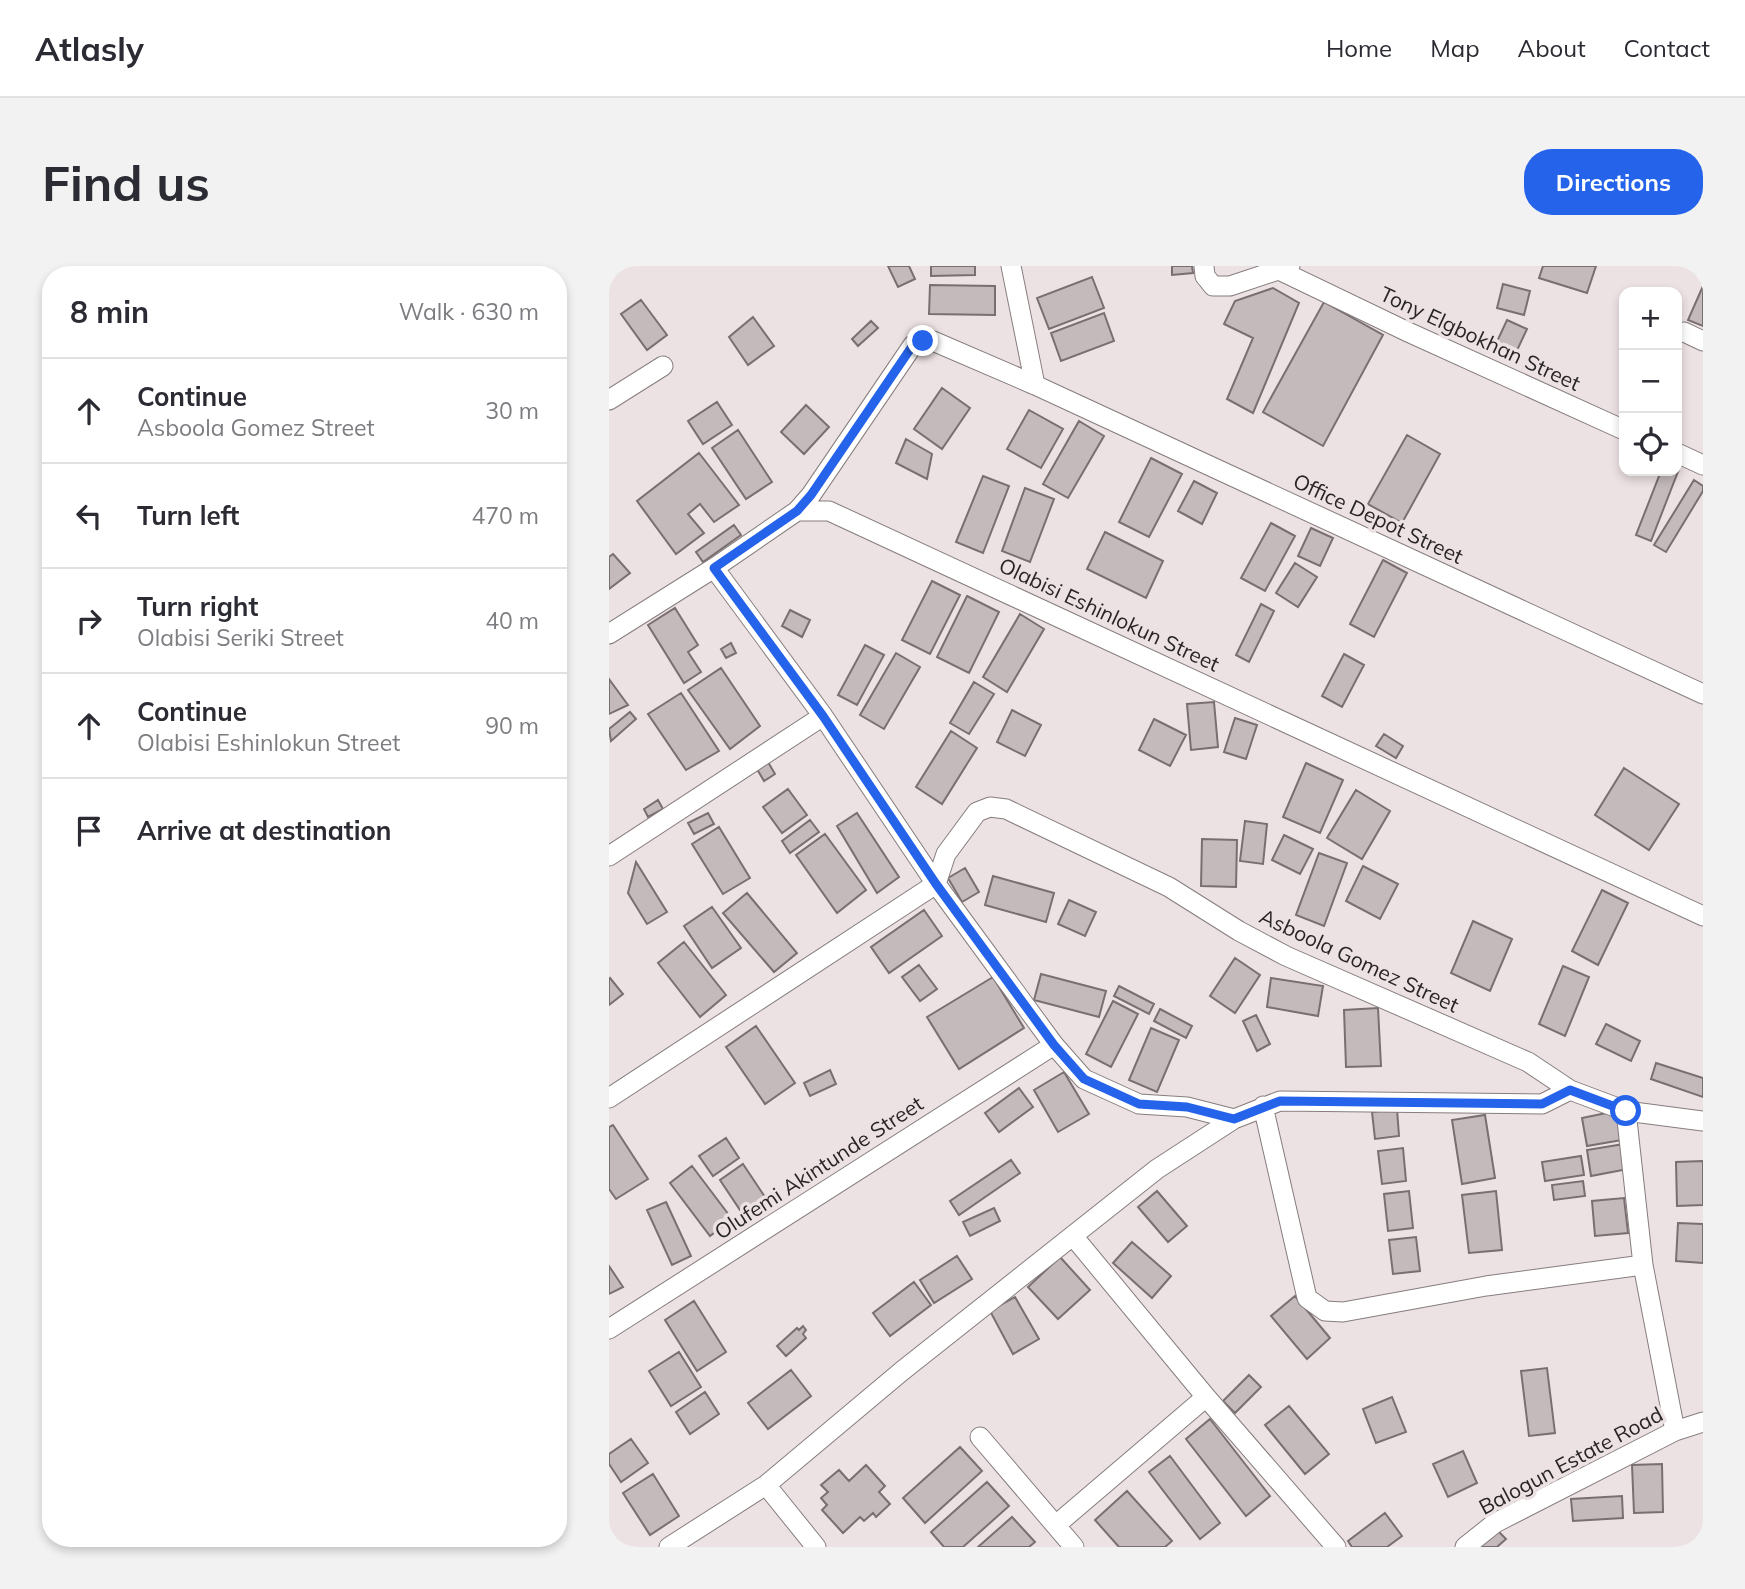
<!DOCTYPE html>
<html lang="en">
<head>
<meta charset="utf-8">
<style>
  body { margin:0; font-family:Mulish,sans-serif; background:#f2f2f3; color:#2b2b33 }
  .controls { position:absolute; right:21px; top:21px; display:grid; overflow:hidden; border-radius:14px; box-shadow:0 4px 10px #0003 }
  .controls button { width:63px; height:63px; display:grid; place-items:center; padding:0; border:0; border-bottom:2px solid #e1e1e2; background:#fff; color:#2b2b33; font:35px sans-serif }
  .stop { position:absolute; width:21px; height:21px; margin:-16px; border:5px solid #2563eb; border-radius:50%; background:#fff }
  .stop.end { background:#2563eb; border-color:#fff; box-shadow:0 2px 7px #0008 }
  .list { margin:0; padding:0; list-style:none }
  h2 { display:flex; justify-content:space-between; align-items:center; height:91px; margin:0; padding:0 28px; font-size:30px }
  h2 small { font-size:23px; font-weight:400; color:#7c7c81 }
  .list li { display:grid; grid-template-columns:46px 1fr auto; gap:21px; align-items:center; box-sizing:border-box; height:105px; padding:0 28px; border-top:2px solid #e1e1e2 }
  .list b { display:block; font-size:26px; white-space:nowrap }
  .list p { margin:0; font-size:23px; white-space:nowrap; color:#7c7c81 }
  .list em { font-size:23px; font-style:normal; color:#7c7c81 }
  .icon { flex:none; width:38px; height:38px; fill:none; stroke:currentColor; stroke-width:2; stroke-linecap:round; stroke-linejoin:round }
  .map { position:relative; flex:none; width:1094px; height:1281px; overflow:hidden; border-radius:28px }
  header { display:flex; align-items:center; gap:42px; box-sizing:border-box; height:98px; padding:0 35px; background:#fff; border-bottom:2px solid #e1e1e2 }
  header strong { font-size:33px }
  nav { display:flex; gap:38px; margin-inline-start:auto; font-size:24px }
  .intro { display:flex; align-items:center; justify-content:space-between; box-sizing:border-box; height:168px; padding:0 42px }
  h1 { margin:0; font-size:49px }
  .button { padding:18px 32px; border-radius:28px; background:#2563eb; color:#fff; font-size:24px; font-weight:700 }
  main { display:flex; gap:42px; padding:0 42px }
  aside { flex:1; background:#fff; border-radius:28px; box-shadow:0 4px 10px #0003 }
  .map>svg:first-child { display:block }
</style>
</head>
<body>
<header>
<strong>Atlasly</strong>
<nav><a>Home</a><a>Map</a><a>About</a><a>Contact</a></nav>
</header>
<div class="intro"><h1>Find us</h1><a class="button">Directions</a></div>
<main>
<aside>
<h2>8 min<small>Walk · 630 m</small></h2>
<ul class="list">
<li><svg class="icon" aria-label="ahead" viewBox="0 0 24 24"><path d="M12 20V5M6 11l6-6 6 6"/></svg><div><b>Continue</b><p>Asboola Gomez Street</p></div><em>30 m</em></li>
<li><svg class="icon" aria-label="left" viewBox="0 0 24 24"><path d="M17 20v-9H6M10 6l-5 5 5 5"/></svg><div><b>Turn left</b></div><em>470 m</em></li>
<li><svg class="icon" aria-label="right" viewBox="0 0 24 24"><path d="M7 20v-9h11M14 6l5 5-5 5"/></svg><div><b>Turn right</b><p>Olabisi Seriki Street</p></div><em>40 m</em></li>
<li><svg class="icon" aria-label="ahead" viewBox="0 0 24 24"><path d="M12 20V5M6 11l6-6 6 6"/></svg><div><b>Continue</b><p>Olabisi Eshinlokun Street</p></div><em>90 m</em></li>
<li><svg class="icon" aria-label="arrive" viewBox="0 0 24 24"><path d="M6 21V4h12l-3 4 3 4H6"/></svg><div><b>Arrive at destination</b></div></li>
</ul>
</aside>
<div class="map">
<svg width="1094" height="1281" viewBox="0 0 1094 1281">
  <rect width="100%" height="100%" fill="#ede2e3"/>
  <path fill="#c4babb" stroke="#796f70" stroke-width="2" d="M279,0H300L306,13L289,21Z
    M322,0H366V9L322,10Z
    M563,0H583L584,7L563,9Z
    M934,0H987L978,27L930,12Z
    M483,11L495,42L440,63L428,32Z
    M894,18L921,25L915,49L888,42Z
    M321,19L386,20V49L320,48Z
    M1094,20V60L1079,54Z
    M664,22L690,37L644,147L618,133L644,72L615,58L626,35Z
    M32,34L58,69L38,84L12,48Z
    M715,36L774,69L714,180L654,146Z
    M495,47L505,75L452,95L442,67Z
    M144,51L165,80L139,99L120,71Z
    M898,54L918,63L904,93L884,84Z
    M262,55L269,62L249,80L243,73Z
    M333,122L361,142L333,183L305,163Z
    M108,136L123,159L94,178L79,155Z
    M197,139L220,161L195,188L172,166Z
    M420,144L454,163L432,202L398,183Z
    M470,155L495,170L459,232L434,218Z
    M129,164L163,216L137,233L103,182Z
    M798,169L831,188L793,257L759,238Z
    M297,173L323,188L318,213L287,197Z
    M90,187L130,239L105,256L91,238L79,248L95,267L67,288L28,235Z
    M542,192L573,208L540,271L510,256Z
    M1068,202L1070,203L1042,275L1027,269L1052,205H1068Z
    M374,210L400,220L374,287L347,276Z
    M1085,214L1094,220V225L1057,286L1045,279Z
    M585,215L608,227L593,258L569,245Z
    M416,222L445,233L421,296L393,285Z
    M662,257L686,270L656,325L632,312Z
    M125,259L132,269L94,296L87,286Z
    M702,262L724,272L711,300L689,290Z
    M496,266L554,295L537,332L478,303Z
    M4,288L21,307L0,323V291Z
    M774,294L798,307L765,371L741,358Z
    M686,297L708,311L689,341L667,327Z
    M323,315L351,329L321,388L293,374Z
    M358,330L390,346L360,407L328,391Z
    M652,338L665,345L640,396L627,389Z
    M66,342L89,379L79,386L92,406L75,417L39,359Z
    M181,344L201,354L193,371L173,360Z
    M411,348L435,363L398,426L374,411Z
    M122,377L127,387L117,392L112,383Z
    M256,379L275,389L248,439L229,429Z
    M287,387L311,401L275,463L251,449Z
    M735,388L755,399L733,441L713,430Z
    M112,402L151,460L121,483L79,424Z
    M0,413L19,439L0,448Z
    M365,416L385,428L360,468L341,457Z
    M72,427L110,485L77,504L39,448Z
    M605,436L609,481L582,484L578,438Z
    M403,444L432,459L416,490L388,476Z
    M21,446L27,453L2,475L0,463Z
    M626,452L648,459L637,493L615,486Z
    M545,453L577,469L561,500L530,484Z
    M342,465L368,482L333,538L307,521Z
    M775,468L794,480L787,492L767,480Z
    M159,496L166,508L155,515L148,503Z
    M697,497L734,514L711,567L674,551Z
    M1015,502L1070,538L1040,584L986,549Z
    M179,523L198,549L173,567L154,541Z
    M747,524L781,545L753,593L718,572Z
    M49,534L54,543L39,551L35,543Z
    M99,547L105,558L85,568L79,557Z
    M248,547L290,611L268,627L228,560Z
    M201,554L210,566L181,587L173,575Z
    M636,555L658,558L654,598L631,595Z
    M110,561L141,612L114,628L83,578Z
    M216,568L257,624L228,647L187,589Z
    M675,569L704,583L691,608L663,594Z
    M593,573L628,574L627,621L592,620Z
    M710,587L738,597L715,660L687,649Z
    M27,596L58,646L38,658L19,627Z
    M754,600L789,618L771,653L737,635Z
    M356,602L370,626L353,636L339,612Z
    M384,610L445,627L437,656L376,639Z
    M993,624L1019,637L989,699L963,685Z
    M138,627L188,687L165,706L114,647Z
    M460,634L487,646L476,670L449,658Z
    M103,641L132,682L103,702L75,660Z
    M315,644L333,670L280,707L262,681Z
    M864,655L903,673L881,725L842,707Z
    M75,676L117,729L91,751L49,697Z
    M626,692L651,709L626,747L601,730Z
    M310,699L328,723L311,735L293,711Z
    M954,700L980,711L956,770L930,758Z
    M432,708L497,725L490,751L425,734Z
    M384,711L415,762L350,803L318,751Z
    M1,712L14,728L0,739V713Z
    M662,712L714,720L709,750L658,741Z
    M510,720L545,738L540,748L505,730Z
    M504,735L529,748L502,801L477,788Z
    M769,742L772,800L737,801L735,744Z
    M551,743L583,760L577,772L545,755Z
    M647,749L661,778L648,785L634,755Z
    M997,758L1031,775L1022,795L987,778Z
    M147,760L186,817L156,838L117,781Z
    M542,762L570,774L548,826L520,814Z
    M1047,797L1094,812V831L1042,813Z
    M221,804L227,818L201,830L195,817Z
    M455,806L480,848L449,866L425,824Z
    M410,822L424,841L390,866L376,847Z
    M788,843L790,870L766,873L763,846Z
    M1007,845L1013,874L978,880L973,852Z
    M876,849L886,912L853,918L843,854Z
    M4,859L39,913L7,933L0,923V861Z
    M117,872L130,892L104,910L90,890Z
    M1015,878L1019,903L982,910L978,884Z
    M794,882L797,915L773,918L769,885Z
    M972,890L975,909L936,915L933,896Z
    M402,894L411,907L350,949L341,935Z
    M1094,895V939L1068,940L1067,896Z
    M134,898L156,931L133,947L111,914Z
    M83,900L123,953L101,970L61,917Z
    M974,915L976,930L945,934L943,919Z
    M548,925L578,960L559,976L529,941Z
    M800,925L804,962L779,965L775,928Z
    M887,925L893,984L860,987L853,929Z
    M1015,932L1019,967L986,970L983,935Z
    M57,936L82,990L63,999L38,944Z
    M385,942L391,955L361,970L354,956Z
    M1069,957L1094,958V997L1067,995Z
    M807,971L811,1005L784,1008L780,974Z
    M523,976L562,1010L543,1032L504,997Z
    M348,990L363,1013L325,1037L311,1014Z
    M451,991L481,1024L449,1053L419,1021Z
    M0,1000L14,1021L0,1028Z
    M305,1016L322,1039L281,1070L264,1047Z
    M686,1030L721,1072L698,1093L662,1050Z
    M406,1031L430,1073L404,1088L381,1045Z
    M85,1035L117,1086L88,1105L56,1054Z
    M194,1060L197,1064L194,1068L197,1072L177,1090L168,1080L188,1062L190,1064Z
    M70,1086L92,1121L62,1140L40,1105Z
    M938,1102L946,1167L920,1170L912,1105Z
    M182,1104L202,1130L159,1163L139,1137Z
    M640,1109L652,1121L626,1147L614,1135Z
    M96,1126L110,1148L81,1168L67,1146Z
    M783,1131L797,1166L767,1177L754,1143Z
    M680,1140L720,1188L696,1208L656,1159Z
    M601,1153L661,1230L637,1250L577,1173Z
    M22,1173L39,1197L12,1216L0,1198V1188Z
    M351,1181L373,1205L316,1257L294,1232Z
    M854,1185L868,1217L839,1231L824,1198Z
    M561,1190L611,1257L591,1273L540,1206Z
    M1053,1198L1054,1246L1025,1247L1023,1199Z
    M257,1199L276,1220L270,1226L281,1238L267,1251L264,1247L255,1255L251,1251L234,1267L213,1244L218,1239L212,1232L219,1226L212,1219L230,1204L240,1215Z
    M44,1208L70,1250L41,1269L14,1227Z
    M378,1216L400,1240L354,1281H335L322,1266Z
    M518,1225L563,1275L556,1281H510L486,1254Z
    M1013,1230L1014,1252L964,1255L962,1233Z
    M776,1247L793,1270L778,1281H743L739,1275Z
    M403,1251L426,1276L420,1281H369Z
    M887,1263L897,1273L888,1281H869Z"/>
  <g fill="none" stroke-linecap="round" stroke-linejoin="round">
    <defs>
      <path id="minor" d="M402,0L426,119
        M595,0L596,10L604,20H621L681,0
        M670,4L799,66L1015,164
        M1075,66L1094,75
        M0,134L54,100
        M1068,187L1094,199
        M188,245H220L1094,650
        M105,302L214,450L327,618L445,779L475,813L530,838L578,841L625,853
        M0,368L105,302L188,245L202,229L304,79L314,75H324L426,119L1094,428
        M0,590L214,450
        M0,832L327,618L337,588L368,546L381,541L397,543L560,621L630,665L677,690L919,796L961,824L1017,845L1094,855
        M654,840L698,1032L716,1045L734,1046L877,1020L1034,999
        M1017,845L1034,999L1066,1165
        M464,970L597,1131L727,1281
        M0,1063L445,779
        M371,1171L465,1281
        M157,1219L207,1281
        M447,1259L597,1131
        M60,1281L157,1219L293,1105L548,903L625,853L671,835L933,838L961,824
        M856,1281L886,1257L1066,1165L1094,1156"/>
    </defs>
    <use href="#minor" stroke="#867d7d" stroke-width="21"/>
    <use href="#minor" stroke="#fff" stroke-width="19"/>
  </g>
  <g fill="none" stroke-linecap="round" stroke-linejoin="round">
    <path stroke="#2563eb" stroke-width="9" d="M314,75L304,79L202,229L188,245L105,302L214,450L327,618L445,779L475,813L530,838L578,841L625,853L671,835L933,838L961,824L1017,845"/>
  </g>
  <g text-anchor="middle" stroke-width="7" stroke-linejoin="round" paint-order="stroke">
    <g font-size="21" fill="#292525" stroke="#ede2e3">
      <text transform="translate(871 73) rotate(25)" y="7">Tony Elgbokhan Street</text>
      <text transform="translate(769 253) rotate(25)" y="7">Office Depot Street</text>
      <text transform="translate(500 349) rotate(25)" y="7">Olabisi Eshinlokun Street</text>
      <text transform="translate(750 695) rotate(25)" y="7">Asboola Gomez Street</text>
      <text transform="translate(210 902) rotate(-33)" y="7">Olufemi Akintunde Street</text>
      <text transform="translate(962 1195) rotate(-28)" y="7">Balogun Estate Road</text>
    </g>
  </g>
</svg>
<div class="controls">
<button>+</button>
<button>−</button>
<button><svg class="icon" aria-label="locate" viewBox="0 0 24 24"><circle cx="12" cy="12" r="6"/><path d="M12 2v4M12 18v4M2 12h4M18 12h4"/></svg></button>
</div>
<div class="stop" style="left:1017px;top:845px"></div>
<div class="stop end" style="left:314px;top:75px"></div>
</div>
</main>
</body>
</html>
